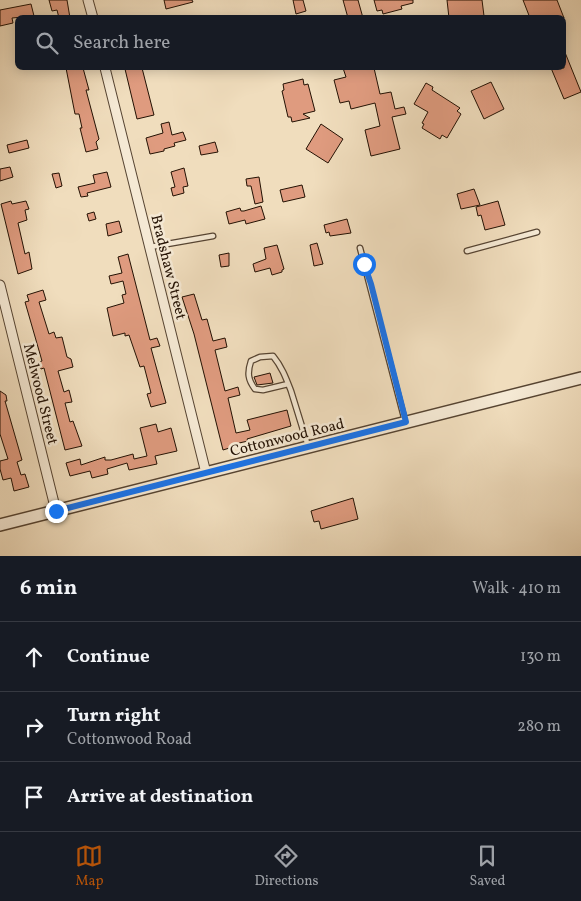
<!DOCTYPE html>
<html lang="en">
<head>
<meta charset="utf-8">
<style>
  body { margin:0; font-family:Vollkorn,serif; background:#20242c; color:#f1f3f6 }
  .stop { position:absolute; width:15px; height:15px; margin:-11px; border:4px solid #1a73e8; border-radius:50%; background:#fff }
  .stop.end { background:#1a73e8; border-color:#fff; box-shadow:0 1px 5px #0008 }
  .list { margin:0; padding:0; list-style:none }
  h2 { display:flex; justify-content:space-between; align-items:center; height:65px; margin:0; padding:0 20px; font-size:21px }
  h2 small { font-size:16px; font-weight:400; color:#9ea1a6 }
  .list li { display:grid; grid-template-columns:32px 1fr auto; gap:15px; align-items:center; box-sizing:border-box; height:70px; padding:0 20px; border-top:1px solid #363941 }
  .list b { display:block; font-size:19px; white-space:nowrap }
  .list p { margin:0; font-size:16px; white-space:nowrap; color:#9ea1a6 }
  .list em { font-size:16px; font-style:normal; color:#9ea1a6 }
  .icon { flex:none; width:28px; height:28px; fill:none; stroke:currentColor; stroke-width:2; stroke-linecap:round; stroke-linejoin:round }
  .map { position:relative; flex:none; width:581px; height:556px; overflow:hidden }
  .search { position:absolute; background:#171b24; box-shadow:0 2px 12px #0003; left:15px; right:15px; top:15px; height:55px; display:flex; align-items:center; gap:12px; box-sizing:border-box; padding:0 18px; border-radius:8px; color:#9ea1a6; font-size:19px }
  .sheet { height:275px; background:#171b24 }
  nav { display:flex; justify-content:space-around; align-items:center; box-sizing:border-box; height:70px; border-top:1px solid #363941; background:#171b24; font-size:14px; color:#9ea1a6 }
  nav a { display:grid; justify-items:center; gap:2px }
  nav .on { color:#b45309 }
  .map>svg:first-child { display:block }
</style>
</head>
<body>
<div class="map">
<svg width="581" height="556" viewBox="0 0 581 556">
  <rect width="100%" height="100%" fill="#f0ddbd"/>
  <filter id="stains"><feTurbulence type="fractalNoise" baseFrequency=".004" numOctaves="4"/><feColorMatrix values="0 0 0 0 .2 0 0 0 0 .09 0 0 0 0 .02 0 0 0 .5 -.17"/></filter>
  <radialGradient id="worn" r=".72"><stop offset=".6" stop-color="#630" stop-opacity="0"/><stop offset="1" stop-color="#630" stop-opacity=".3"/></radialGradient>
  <path fill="#df9b7f" stroke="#231103" d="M49,0H67L70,18H59L57,10L52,11Z
    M164,0H192L193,2L166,9Z
    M293,0H303L306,11L296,14Z
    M343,0H358L363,18H348Z
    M374,0H413V3L401,6L402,9L383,14L382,10L377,11Z
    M447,0H482L484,16L449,18Z
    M523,0H557L564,18H530Z
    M31,4L34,16L12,18L13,23L0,26V10Z
    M564,50L581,92L564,99L551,68H564Z
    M66,68H83L89,90H86L99,139L96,142L98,149L86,152L80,128H82L79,114H75Z
    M126,68H142L154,115L137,119L125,69Z
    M343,68H374L380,94L391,92L395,109L404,107L406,114L392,117L400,149L371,156L365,130L380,126L375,103L351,109L349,101L340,103L334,80L346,77Z
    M303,79L304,85L308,84L315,111L303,114L310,118L292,122L291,117H288L282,91L284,90L283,84Z
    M491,82L504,109L484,119L471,91Z
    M426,83L433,87L432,90L460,108L457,111L461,114L447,138L442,135L440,139L422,128L424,124L422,123L428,112L414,104Z
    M169,122L172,135L183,132L186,140L174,143L175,146L164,149V151L150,154L146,138L163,133L161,124Z
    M321,124L343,139L328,163L306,149Z
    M27,140L29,148L9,153L7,145Z
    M215,142L218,152L201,155L199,146Z
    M10,167L13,177L0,181V169Z
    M184,168L188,186L183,187L184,193L173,196L171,188L175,187L171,172Z
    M107,172L111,187L87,193L88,196L81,197L78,187L95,183L93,175Z
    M59,173L62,186L56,188L52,174Z
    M259,177L263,202L255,204L251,186H247L246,179Z
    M302,185L305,197L283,202L280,190Z
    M474,189L480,205L461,209L457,194Z
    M11,201L12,204L26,201L29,209L25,210L27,220L18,223L25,254L29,252L32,269L18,274L1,204Z
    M498,201L505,225L485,230L481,215L478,216L476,207Z
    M261,206L265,219L246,224L245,220L229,224L226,212L240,208L241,211H244Z
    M94,212L96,219L89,221L87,214Z
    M347,219L351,233L330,236L329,232L326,233L324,225Z
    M119,221L122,232L108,236L106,224Z
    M317,243L323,264L314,266L310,245Z
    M277,245L284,269L282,270V272L272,275L270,268L255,272L253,264L266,259L264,248Z
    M229,253V266L221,267L219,255Z
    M128,254L150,340L157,338L160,346L151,348L166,403L151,407L147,394L151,393L144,366L140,367L129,335L125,336V333L113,336L107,308L124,303L122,295L126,294L123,281L111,284L109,276L122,273L118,257Z
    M43,290L46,300L39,302L49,334L54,332L56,338L62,337L67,357L71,359L73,367L58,371L64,392L69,390L72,402L65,403L70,422L73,421L82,446L65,450L44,368L41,369L39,362L42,361L25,302L29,301L27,295Z
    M194,294L202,320L207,319L213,341L225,338L227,347L215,350L225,391L238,387L240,395L228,398L236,433L250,430L247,420L287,410L291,426L247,439L248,441L239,443V445L223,450L194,334L182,297Z
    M270,373L273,383L257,385L254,377Z
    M0,391L6,395L7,401H5L22,460L17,462L21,475L25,474L29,487L14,491L11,478L3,480L0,469V461L8,459L0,434Z
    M156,424L158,432L171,428L177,451L155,456L157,464L129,470L127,463L107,469L108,474L92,478L90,471L70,476L66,463L80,459L81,465L105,457V460H111L133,454L134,459L147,456L140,428Z
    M353,498L358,519L321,529L319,521L314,522L311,511Z"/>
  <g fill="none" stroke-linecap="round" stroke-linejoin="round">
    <defs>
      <path id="service" d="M150,247L213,236
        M360,248L405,421
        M467,251L537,232
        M288,384L263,390L255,389C248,380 247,373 251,361L260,357L273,356C282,367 286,378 291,391L308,446"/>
      <path id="minor" d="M88,0L93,18
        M105,68L206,473
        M0,285L56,511"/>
      <path id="tertiary" d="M0,525L581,378"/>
    </defs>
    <use href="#service" stroke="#564432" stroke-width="7"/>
    <use href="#minor" stroke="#564432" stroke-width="11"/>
    <use href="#tertiary" stroke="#564432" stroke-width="14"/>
    <use href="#service" stroke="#f5e9d4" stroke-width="4.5"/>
    <use href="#minor" stroke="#f5e9d4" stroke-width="9"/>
    <use href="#tertiary" stroke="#f5e9d4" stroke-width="11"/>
  </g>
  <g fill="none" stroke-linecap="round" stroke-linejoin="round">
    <path stroke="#1a73e8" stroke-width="6" d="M56,511L406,422L371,284L364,264"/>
  </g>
  <g text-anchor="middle" stroke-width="5" stroke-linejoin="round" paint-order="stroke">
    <g font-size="15" fill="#231103" stroke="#f5e9d4">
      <text transform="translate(169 267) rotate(76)" y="5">Bradshaw Street</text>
      <text transform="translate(41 394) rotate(76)" y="5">Melwood Street</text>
      <text transform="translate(287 437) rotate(-14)" y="5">Cottonwood Road</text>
    </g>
  </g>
  <rect width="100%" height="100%" filter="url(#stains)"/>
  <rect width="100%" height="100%" fill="url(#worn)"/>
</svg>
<div class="stop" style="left:364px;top:264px"></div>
<div class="stop end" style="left:56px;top:511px"></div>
<div class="search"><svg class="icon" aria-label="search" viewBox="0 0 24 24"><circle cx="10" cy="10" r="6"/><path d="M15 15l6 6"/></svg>Search here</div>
</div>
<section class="sheet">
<h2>6 min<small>Walk · 410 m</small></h2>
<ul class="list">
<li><svg class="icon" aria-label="ahead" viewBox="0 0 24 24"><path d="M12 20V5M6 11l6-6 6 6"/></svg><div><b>Continue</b></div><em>130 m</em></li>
<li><svg class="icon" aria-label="right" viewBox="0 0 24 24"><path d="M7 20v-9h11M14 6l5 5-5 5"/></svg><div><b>Turn right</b><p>Cottonwood Road</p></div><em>280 m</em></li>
<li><svg class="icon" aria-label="arrive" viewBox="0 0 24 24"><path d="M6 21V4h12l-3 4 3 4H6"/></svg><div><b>Arrive at destination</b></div></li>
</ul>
</section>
<nav>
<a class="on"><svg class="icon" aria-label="map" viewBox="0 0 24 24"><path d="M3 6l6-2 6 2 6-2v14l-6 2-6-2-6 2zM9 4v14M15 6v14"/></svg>Map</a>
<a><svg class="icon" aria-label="directions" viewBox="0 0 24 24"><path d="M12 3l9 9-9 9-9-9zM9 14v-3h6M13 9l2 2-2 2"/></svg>Directions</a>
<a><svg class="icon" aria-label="saved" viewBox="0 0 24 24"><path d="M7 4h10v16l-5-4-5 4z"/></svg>Saved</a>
</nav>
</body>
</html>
